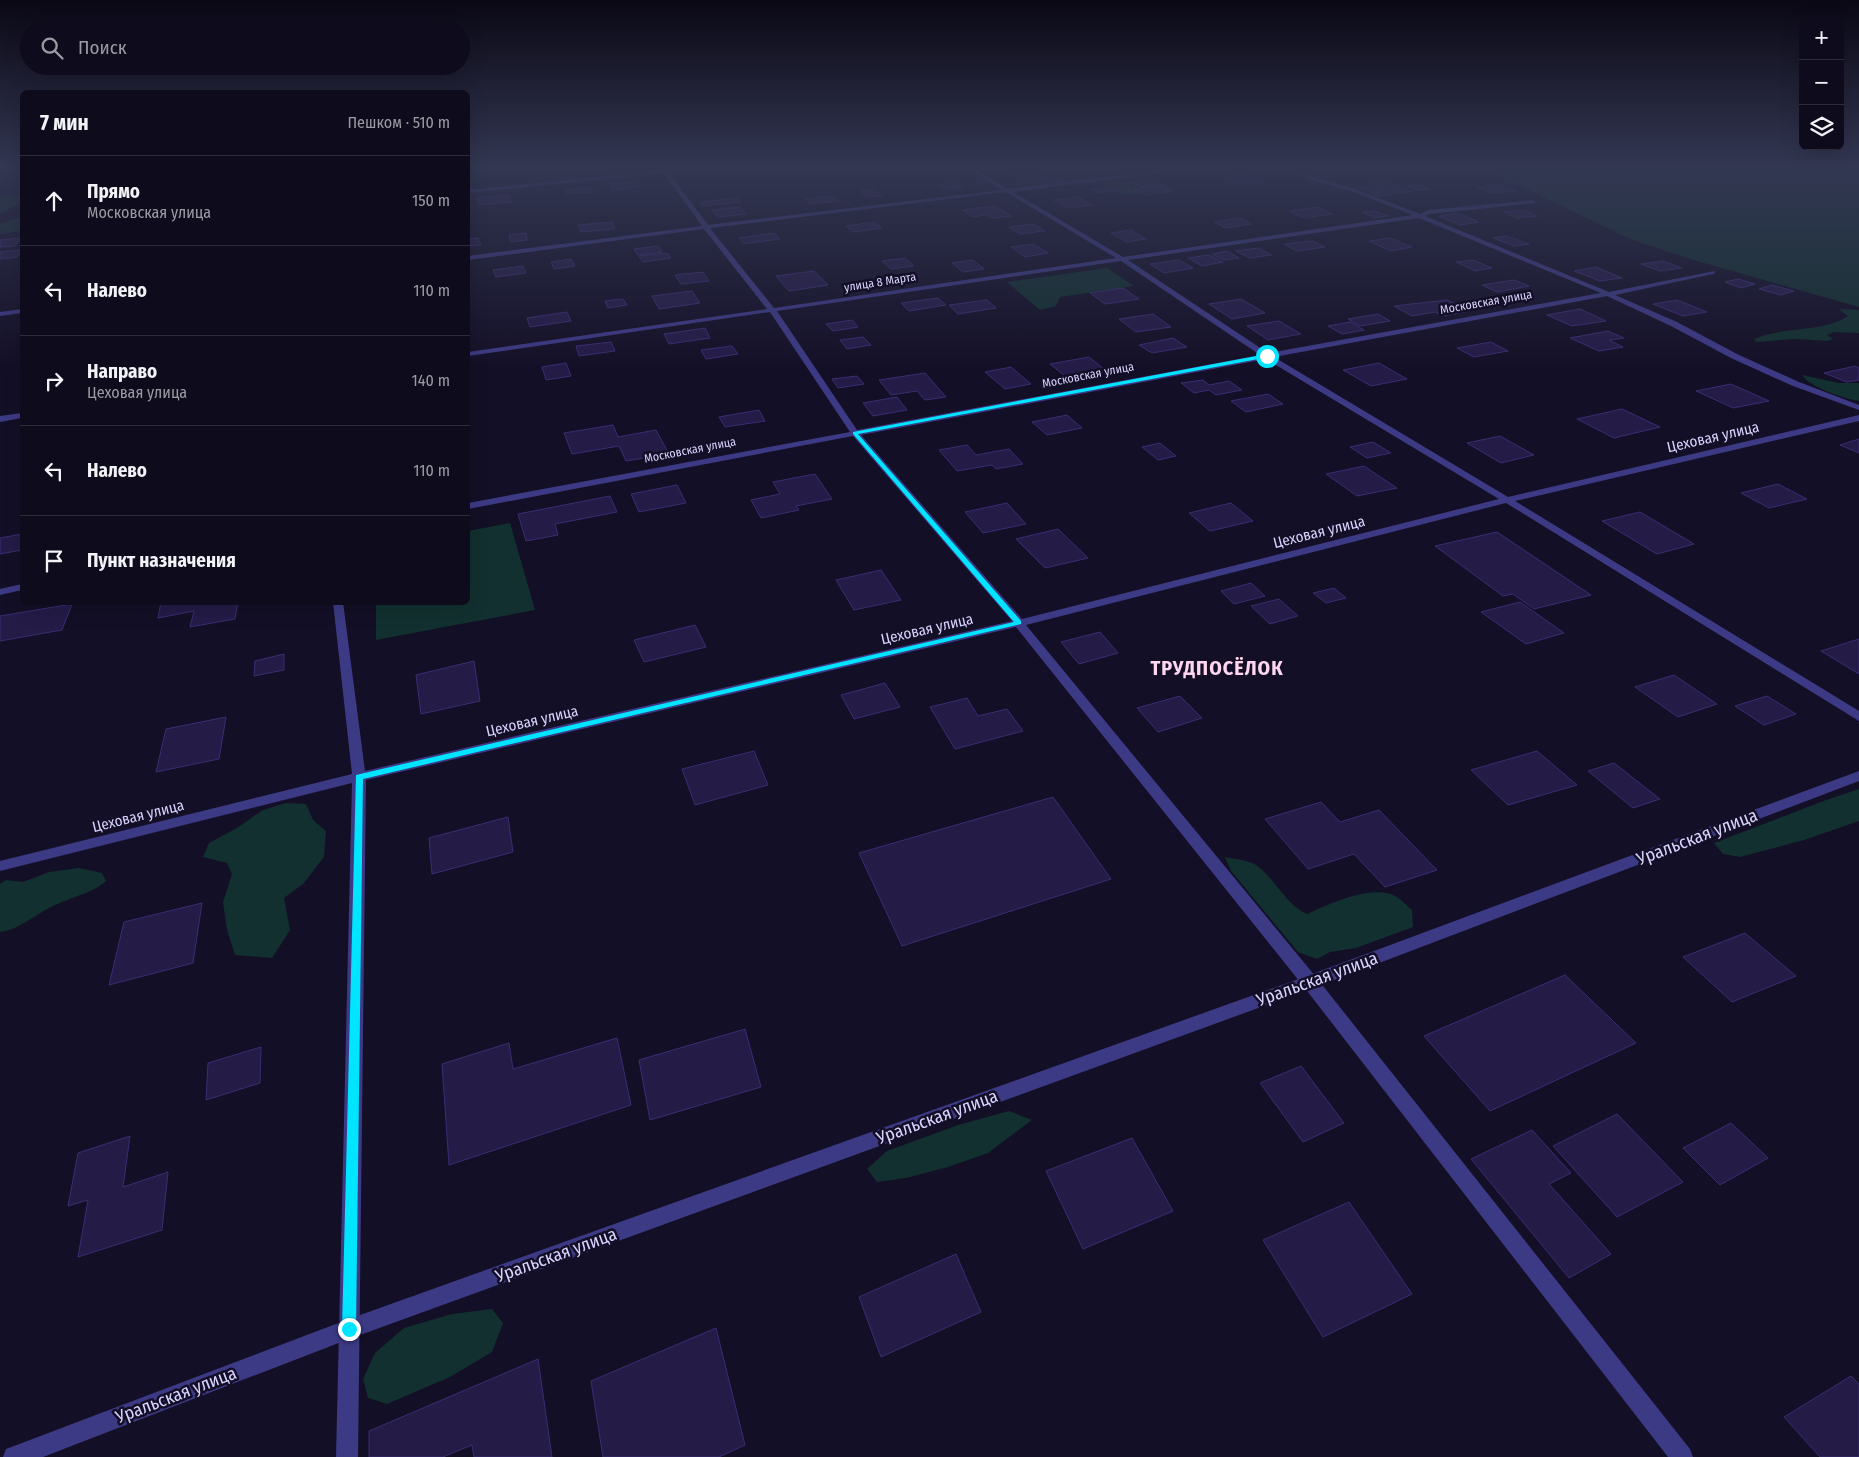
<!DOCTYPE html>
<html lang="ru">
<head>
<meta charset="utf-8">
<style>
  body { margin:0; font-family:"Fira Sans Condensed",sans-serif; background:#1c1929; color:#f1f3f6 }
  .controls { position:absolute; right:15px; top:15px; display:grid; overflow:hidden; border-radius:8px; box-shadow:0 5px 20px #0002 }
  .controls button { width:45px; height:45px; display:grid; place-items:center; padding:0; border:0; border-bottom:1px solid #2e2b3b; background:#0e0b1c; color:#f1f3f6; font:25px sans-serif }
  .stop { position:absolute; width:15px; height:15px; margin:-11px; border:4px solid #00e5ff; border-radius:50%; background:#fff }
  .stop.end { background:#00e5ff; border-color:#fff; box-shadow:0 1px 5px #0008 }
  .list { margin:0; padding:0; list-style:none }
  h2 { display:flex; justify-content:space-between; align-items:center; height:65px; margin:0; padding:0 20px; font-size:21px }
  h2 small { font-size:16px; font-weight:400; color:#9b9ba3 }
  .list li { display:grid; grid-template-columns:32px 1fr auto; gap:15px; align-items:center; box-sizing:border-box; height:90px; padding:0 20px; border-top:1px solid #2e2b3b }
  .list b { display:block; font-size:19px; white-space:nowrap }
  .list p { margin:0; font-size:16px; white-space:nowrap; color:#9b9ba3 }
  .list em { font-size:16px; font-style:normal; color:#9b9ba3 }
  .icon { flex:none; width:28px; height:28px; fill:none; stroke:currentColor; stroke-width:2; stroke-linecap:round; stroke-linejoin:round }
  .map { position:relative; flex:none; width:1859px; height:1457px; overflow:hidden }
  .search { position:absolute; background:#0e0b1c; box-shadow:0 5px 20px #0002; left:20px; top:20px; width:450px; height:55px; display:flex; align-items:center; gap:12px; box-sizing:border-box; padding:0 18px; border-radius:28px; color:#9b9ba3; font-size:19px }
  .panel { position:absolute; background:#0e0b1c; box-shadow:0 5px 20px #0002; left:20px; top:90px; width:450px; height:515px; border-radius:8px }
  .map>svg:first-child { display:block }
</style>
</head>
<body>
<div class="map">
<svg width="1859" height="1457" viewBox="0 0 1859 1457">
  <rect width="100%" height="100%" fill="#130f26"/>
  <path fill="#12302f" d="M1473,166H1859V307L1690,259L1630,239L1494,173Z
    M1110,180L1132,181L1129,182L1132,189L1138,193L1137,195L1122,194L1104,185V183Z
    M22,194V203L0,213V197Z
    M20,218L22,219V231L0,234V223Z
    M1107,268L1134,286L1060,297L1056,306L1040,310L1007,282Z
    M1839,309L1859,310V333L1834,332L1827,335L1833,339L1828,341L1795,339L1756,342L1754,339C1783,326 1823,333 1848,316Z
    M1802,375L1839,383H1859V401C1845,399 1809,387 1802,375Z
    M510,523L535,610L376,640V603L468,602V531Z
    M1859,789V821L1804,840L1740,857L1723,854L1714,843L1826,800Z
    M286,803L306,804L313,820L326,831L324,857L303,884L284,898L290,930L272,958L235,955L227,930L223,902L232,874L227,863L203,857L209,843L237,828L263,810Z
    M1225,857C1234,859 1248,860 1256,865C1276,879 1285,904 1307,914C1330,904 1373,883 1397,897C1402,900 1407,906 1412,910L1413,927L1356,948L1330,952L1317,959L1298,952L1231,871Z
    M79,868L102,873L106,881C92,894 70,897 53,906C34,915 21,929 0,932V884L6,880L23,882L49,872Z
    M1009,1111L1032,1120L988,1153L948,1167L906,1178L877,1182L867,1169L887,1151L958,1125Z
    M492,1309L503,1323L492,1352L450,1377L387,1404L368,1398L363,1379L375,1353L404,1328L452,1314Z"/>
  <path fill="#241b47" stroke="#3b2d73" d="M775,166L780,172L757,174L751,168Z
    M819,166L822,169L787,171L783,167Z
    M1302,166H1325L1333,170L1316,172Z
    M1028,170L1040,176L1018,179L1006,172Z
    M1243,175L1259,182L1239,185L1223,177Z
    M1056,177L1063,181L1049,183L1042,179Z
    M1143,180L1156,184L1144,187L1131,183Z
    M1386,181L1412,192L1377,196L1360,188L1379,186L1370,182Z
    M636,182L639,187L613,190L610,184Z
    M957,183L963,187L945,189L938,185Z
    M1162,185L1174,191L1145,195L1133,189Z
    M1420,185L1430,189L1417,190L1407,186Z
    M1501,185L1516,191L1491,193L1477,187Z
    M590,187L593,192L567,194L564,189Z
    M1107,187L1115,191L1100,193L1092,189Z
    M875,190L882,196L868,197L860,191Z
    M509,195L511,202L479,205L477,198Z
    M832,196L839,201L811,204L805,199Z
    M1078,197L1092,205L1068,208L1054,200Z
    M738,198L741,202L703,206L700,202Z
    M995,206L1011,216L992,218L987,215L972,217L963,210Z
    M740,207L746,214L717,217L712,210Z
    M1317,207L1332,214L1304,218L1289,211Z
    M1524,210L1537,216L1517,218L1504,212Z
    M1375,211L1388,216L1375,218L1362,212Z
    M1458,213L1479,222L1460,225L1439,216Z
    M1239,218L1251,224L1226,228L1214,222Z
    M612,222L615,229L581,232L578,225Z
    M874,222L882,228L854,232L846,226Z
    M1034,224L1045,231L1020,234L1009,227Z
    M1131,230L1146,239L1126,242L1111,233Z
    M526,233L527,240L511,242L509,235Z
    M774,233L780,239L744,244L739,238Z
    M1507,236L1529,244L1514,246L1493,238Z
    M21,238L15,246L0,247V240Z
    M478,238L481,245L468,246V239Z
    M1390,238L1412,247L1391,251L1369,241Z
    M1312,241L1325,247L1297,251L1284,244Z
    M1033,244L1048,253L1025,257L1011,247Z
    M658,246L662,252L638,255L634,249Z
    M1258,248L1272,255L1249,258L1236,251Z
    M22,250L17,257L0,259V252Z
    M1227,251L1239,258L1224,260L1212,254Z
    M667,253L671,258L643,262L639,256Z
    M1209,255L1223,262L1202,266L1188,258Z
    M905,258L914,266L891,269L882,261Z
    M571,259L575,266L554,269L551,262Z
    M973,260L984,269L963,272L952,263Z
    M1179,260L1193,268L1164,273L1150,264Z
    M1473,260L1492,268L1475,271L1456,262Z
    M1663,261L1682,268L1660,271L1641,264Z
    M523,266L526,273L496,277L493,270Z
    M1596,267L1622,278L1600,281L1574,271Z
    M814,271L828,285L789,291L776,276Z
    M703,272L709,281L681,284L675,275Z
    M1738,279L1755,284L1741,288L1725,282Z
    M1514,280L1529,286L1497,292L1482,285Z
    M1772,285L1794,291L1781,295L1759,289Z
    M1123,288L1139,299L1105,304L1090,293Z
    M692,291L700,303L659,309L652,296Z
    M938,298L946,305L909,311L901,303Z
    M623,299L627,305L608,308L605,301Z
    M1241,299L1265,313L1232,319L1209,304Z
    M987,300L996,308L958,314L949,305Z
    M1447,300L1470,311L1444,316L1435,312L1412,316L1394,306Z
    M1677,300L1707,312L1683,316L1653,304Z
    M1580,309L1606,321L1572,326L1547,315Z
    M567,312L571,321L530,327L527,318Z
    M1153,314L1171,327L1136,332L1119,319Z
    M1378,314L1390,321L1360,326L1348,319Z
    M852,320L858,327L833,331L826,324Z
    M1279,321L1301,334L1268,340L1247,326Z
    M1350,322L1364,330L1342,334L1328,326Z
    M705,328L710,338L669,344L664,334Z
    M1608,331L1624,338L1609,340L1623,347L1599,351L1570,338Z
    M863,337L871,345L847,349L840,340Z
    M1173,338L1187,347L1152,353L1139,345Z
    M611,342L615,351L579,356L576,346Z
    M1491,342L1508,351L1474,357L1457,348Z
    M732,346L738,354L706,359L701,350Z
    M1089,357L1104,369L1065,376L1050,364Z
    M566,363L571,376L546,380L542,367Z
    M1379,363L1407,379L1371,386L1343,370Z
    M1855,366L1859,368V380L1847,382L1824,373Z
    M1011,367L1031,384L1005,389L985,372Z
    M925,373L946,397L925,400L917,391L891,395L879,380Z
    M857,376L864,384L838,388L832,379Z
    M1203,380L1209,385L1229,381L1242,390L1216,395L1209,390L1194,393L1181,383Z
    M1731,384L1769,401L1733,408L1696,391Z
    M1268,394L1283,404L1246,412L1231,401Z
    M897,397L907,410L873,416L863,403Z
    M1622,409L1660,427L1614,438L1577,419Z
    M759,410L765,421L725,427L719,417Z
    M1067,415L1082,428L1047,435L1032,422Z
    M613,425L618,437L656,430L669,454L626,461L619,446L572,454L564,433Z
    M1500,436L1534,455L1501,463L1467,443Z
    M1859,439V453L1840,445Z
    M1373,442L1391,453L1367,458L1350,447Z
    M1160,443L1176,456L1158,460L1142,447Z
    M967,445L976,455L1009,449L1023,464L996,469L992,465L957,471L939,450Z
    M1364,466L1397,488L1357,496L1326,474Z
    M815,474L832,499L796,506L799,510L761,518L751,500L780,494L773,482Z
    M1778,484L1807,499L1769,508L1741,493Z
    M677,485L686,503L639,512L631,494Z
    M610,496L617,512L555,524L558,535L526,541L518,514Z
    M1007,503L1026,524L983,533L965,512Z
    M1231,503L1253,521L1210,531L1189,513Z
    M1640,512L1694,544L1657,554L1602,521Z
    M1058,529L1088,558L1045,568L1016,539Z
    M1497,532L1591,595L1534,609L1513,594L1503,596L1435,546Z
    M22,534V550L0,554V538Z
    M881,570L901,600L854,610L836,580Z
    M1251,583L1265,596L1234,604L1221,591Z
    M1334,588L1346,598L1326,603L1313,593Z
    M1279,599L1298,616L1270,624L1251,606Z
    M161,602H238L235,619L190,627L194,611L158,618Z
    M1520,602L1564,633L1526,644L1481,612Z
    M72,604L62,630L0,641V616Z
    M695,625L706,647L644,662L634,640Z
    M1100,632L1118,653L1079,664L1061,642Z
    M1859,639V674L1821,651Z
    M284,654V670L254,676L255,661Z
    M474,661L480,701L421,714L416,675Z
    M1674,675L1717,704L1678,717L1635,687Z
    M885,683L900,707L854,719L841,695Z
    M1180,696L1202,718L1158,732L1137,708Z
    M1767,696L1796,714L1764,725L1735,706Z
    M967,698L978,716L1007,709L1023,731L955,749L930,707Z
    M226,717L219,759L156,772L166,729Z
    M754,751L768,785L695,805L682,769Z
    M1537,751L1577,785L1508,805L1471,770Z
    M1614,763L1660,799L1633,808L1588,771Z
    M1053,797L1111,879L902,946L859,853Z
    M1321,802L1340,822L1379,810L1437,870L1385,887L1354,854L1308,869L1265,819Z
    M508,817L513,852L432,874L429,838Z
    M202,903L193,963L109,985L124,922Z
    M1745,933L1796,976L1732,1002L1683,957Z
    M1565,975L1636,1043L1490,1111L1424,1036Z
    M745,1029L761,1087L650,1120L639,1060Z
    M617,1038L631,1105L449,1165L442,1064L509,1043L513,1069Z
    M261,1047L260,1083L206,1100L208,1063Z
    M1301,1066L1344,1123L1303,1142L1260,1083Z
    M1617,1114L1683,1182L1617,1217L1553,1146Z
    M1731,1123L1768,1158L1720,1185L1683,1148Z
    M1532,1130L1571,1173L1549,1184L1611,1254L1569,1278L1471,1159Z
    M130,1136L123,1187L168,1172L162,1230L78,1257L88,1200L68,1206L78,1153Z
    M1132,1138L1173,1211L1083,1249L1046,1171Z
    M1349,1202L1412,1294L1323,1337L1263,1240Z
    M956,1254L981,1312L881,1357L859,1297Z
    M716,1328L745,1445L719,1457H603L591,1381Z
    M538,1359L552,1457H474L472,1445L443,1457H369V1431Z
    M1851,1376L1859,1384V1457H1820L1784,1417Z"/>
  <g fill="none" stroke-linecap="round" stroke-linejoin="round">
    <path fill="#3d3a85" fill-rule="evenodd" d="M708,166H727L669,173L708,225L1002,190L964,166H970L1008,189L1199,166H1215L1013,192L1123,257L1413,215L1351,191L1309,179L1284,166H1290L1313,177L1355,189L1420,214L1429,210L1534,200L1536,203L1430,214L1425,216L1609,292L1715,271V273L1713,274L1615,295L1677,322L1737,354L1799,382L1859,405V410L1793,386L1731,358L1671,326L1607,296L1274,357L1508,497L1859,415V421L1515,501L1859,711V721L1506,503L1026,625L1316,977L1690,1449L1693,1457H1668L1304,987L1016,627L366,780L358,1457H336L352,783L0,871V861L352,774L333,602H343L365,771L1012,621L853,436L468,509V503L850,432L770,312L468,356V352L767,309L704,229L468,260V256L702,226L664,173L468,193V190ZM1006,192L1116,258L774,308L710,228ZM1419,218L1601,293L1268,353L1128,260ZM1121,261L1260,355L857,430L777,311ZM1266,359L1499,499L1022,619L861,435Z
      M22,309V313L0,316V312Z
      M22,413V418L0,422V416Z
      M22,584V590L0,595V589Z"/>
    <path fill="#3d3a85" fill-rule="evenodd" d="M1859,771V781L1316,987L349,1339L43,1457H3L6,1449L14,1446L349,1319L1304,977Z"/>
  </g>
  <linearGradient id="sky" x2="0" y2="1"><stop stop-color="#0a0815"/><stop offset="0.45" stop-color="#333752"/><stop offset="1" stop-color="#333752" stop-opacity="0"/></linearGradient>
  <rect width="1859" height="370" fill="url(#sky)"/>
  <path fill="#00e5ff" d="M1267,354L1269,357L858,434L1021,621V624L363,779L356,1329L354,1334L349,1336L344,1334L342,1329L356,775L1014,622L853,434V432Z"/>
  <g text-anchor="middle" stroke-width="5" stroke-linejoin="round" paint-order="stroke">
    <g font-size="12" fill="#d9d4ff" stroke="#130f26">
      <text transform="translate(880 282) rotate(-9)" y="4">улица 8 Марта</text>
      <text transform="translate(1486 302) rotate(-10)" y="4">Московская улица</text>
      <text transform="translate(1088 375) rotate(-11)" y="4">Московская улица</text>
      <text transform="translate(690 450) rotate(-11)" y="4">Московская улица</text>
    </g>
    <g font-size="15" fill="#d9d4ff" stroke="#130f26">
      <text transform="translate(1713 437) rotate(-13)" y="5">Цеховая улица</text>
      <text transform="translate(1319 532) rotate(-14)" y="5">Цеховая улица</text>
      <text transform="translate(927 629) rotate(-13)" y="5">Цеховая улица</text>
      <text transform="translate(532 721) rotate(-13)" y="5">Цеховая улица</text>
      <text transform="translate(138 816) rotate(-14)" y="5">Цеховая улица</text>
    </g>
    <g font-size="18" fill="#d9d4ff" stroke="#130f26">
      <text transform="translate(1697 837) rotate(-21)" y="6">Уральская улица</text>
      <text transform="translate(1317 979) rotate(-20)" y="6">Уральская улица</text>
      <text transform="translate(937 1117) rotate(-20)" y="6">Уральская улица</text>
      <text transform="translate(556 1255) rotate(-20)" y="6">Уральская улица</text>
      <text transform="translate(176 1395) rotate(-21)" y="6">Уральская улица</text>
    </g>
    <g font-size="20" font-weight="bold" letter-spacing="1" fill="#ffd6f0" stroke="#130f26">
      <text x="1217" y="675">ТРУДПОСЁЛОК</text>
    </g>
  </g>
</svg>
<div class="controls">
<button>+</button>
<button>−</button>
<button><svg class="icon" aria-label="layers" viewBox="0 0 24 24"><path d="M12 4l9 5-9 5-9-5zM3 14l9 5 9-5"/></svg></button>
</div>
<div class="stop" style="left:1267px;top:356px"></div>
<div class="stop end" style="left:349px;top:1329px"></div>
<div class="search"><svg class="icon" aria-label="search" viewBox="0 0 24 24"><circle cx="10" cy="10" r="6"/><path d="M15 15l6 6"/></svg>Поиск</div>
<section class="panel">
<h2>7 мин<small>Пешком · 510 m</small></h2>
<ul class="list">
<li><svg class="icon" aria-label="ahead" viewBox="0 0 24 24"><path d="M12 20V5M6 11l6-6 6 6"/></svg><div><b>Прямо</b><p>Московская улица</p></div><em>150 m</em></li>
<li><svg class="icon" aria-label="left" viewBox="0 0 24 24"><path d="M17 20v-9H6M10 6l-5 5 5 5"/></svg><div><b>Налево</b></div><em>110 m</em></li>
<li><svg class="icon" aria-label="right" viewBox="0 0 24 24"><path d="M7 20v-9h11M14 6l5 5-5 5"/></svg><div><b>Направо</b><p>Цеховая улица</p></div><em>140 m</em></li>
<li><svg class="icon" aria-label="left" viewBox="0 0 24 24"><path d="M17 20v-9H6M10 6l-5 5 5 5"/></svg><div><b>Налево</b></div><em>110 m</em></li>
<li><svg class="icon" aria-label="arrive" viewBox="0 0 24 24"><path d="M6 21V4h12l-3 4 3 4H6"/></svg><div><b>Пункт назначения</b></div></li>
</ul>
</section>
</div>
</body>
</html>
